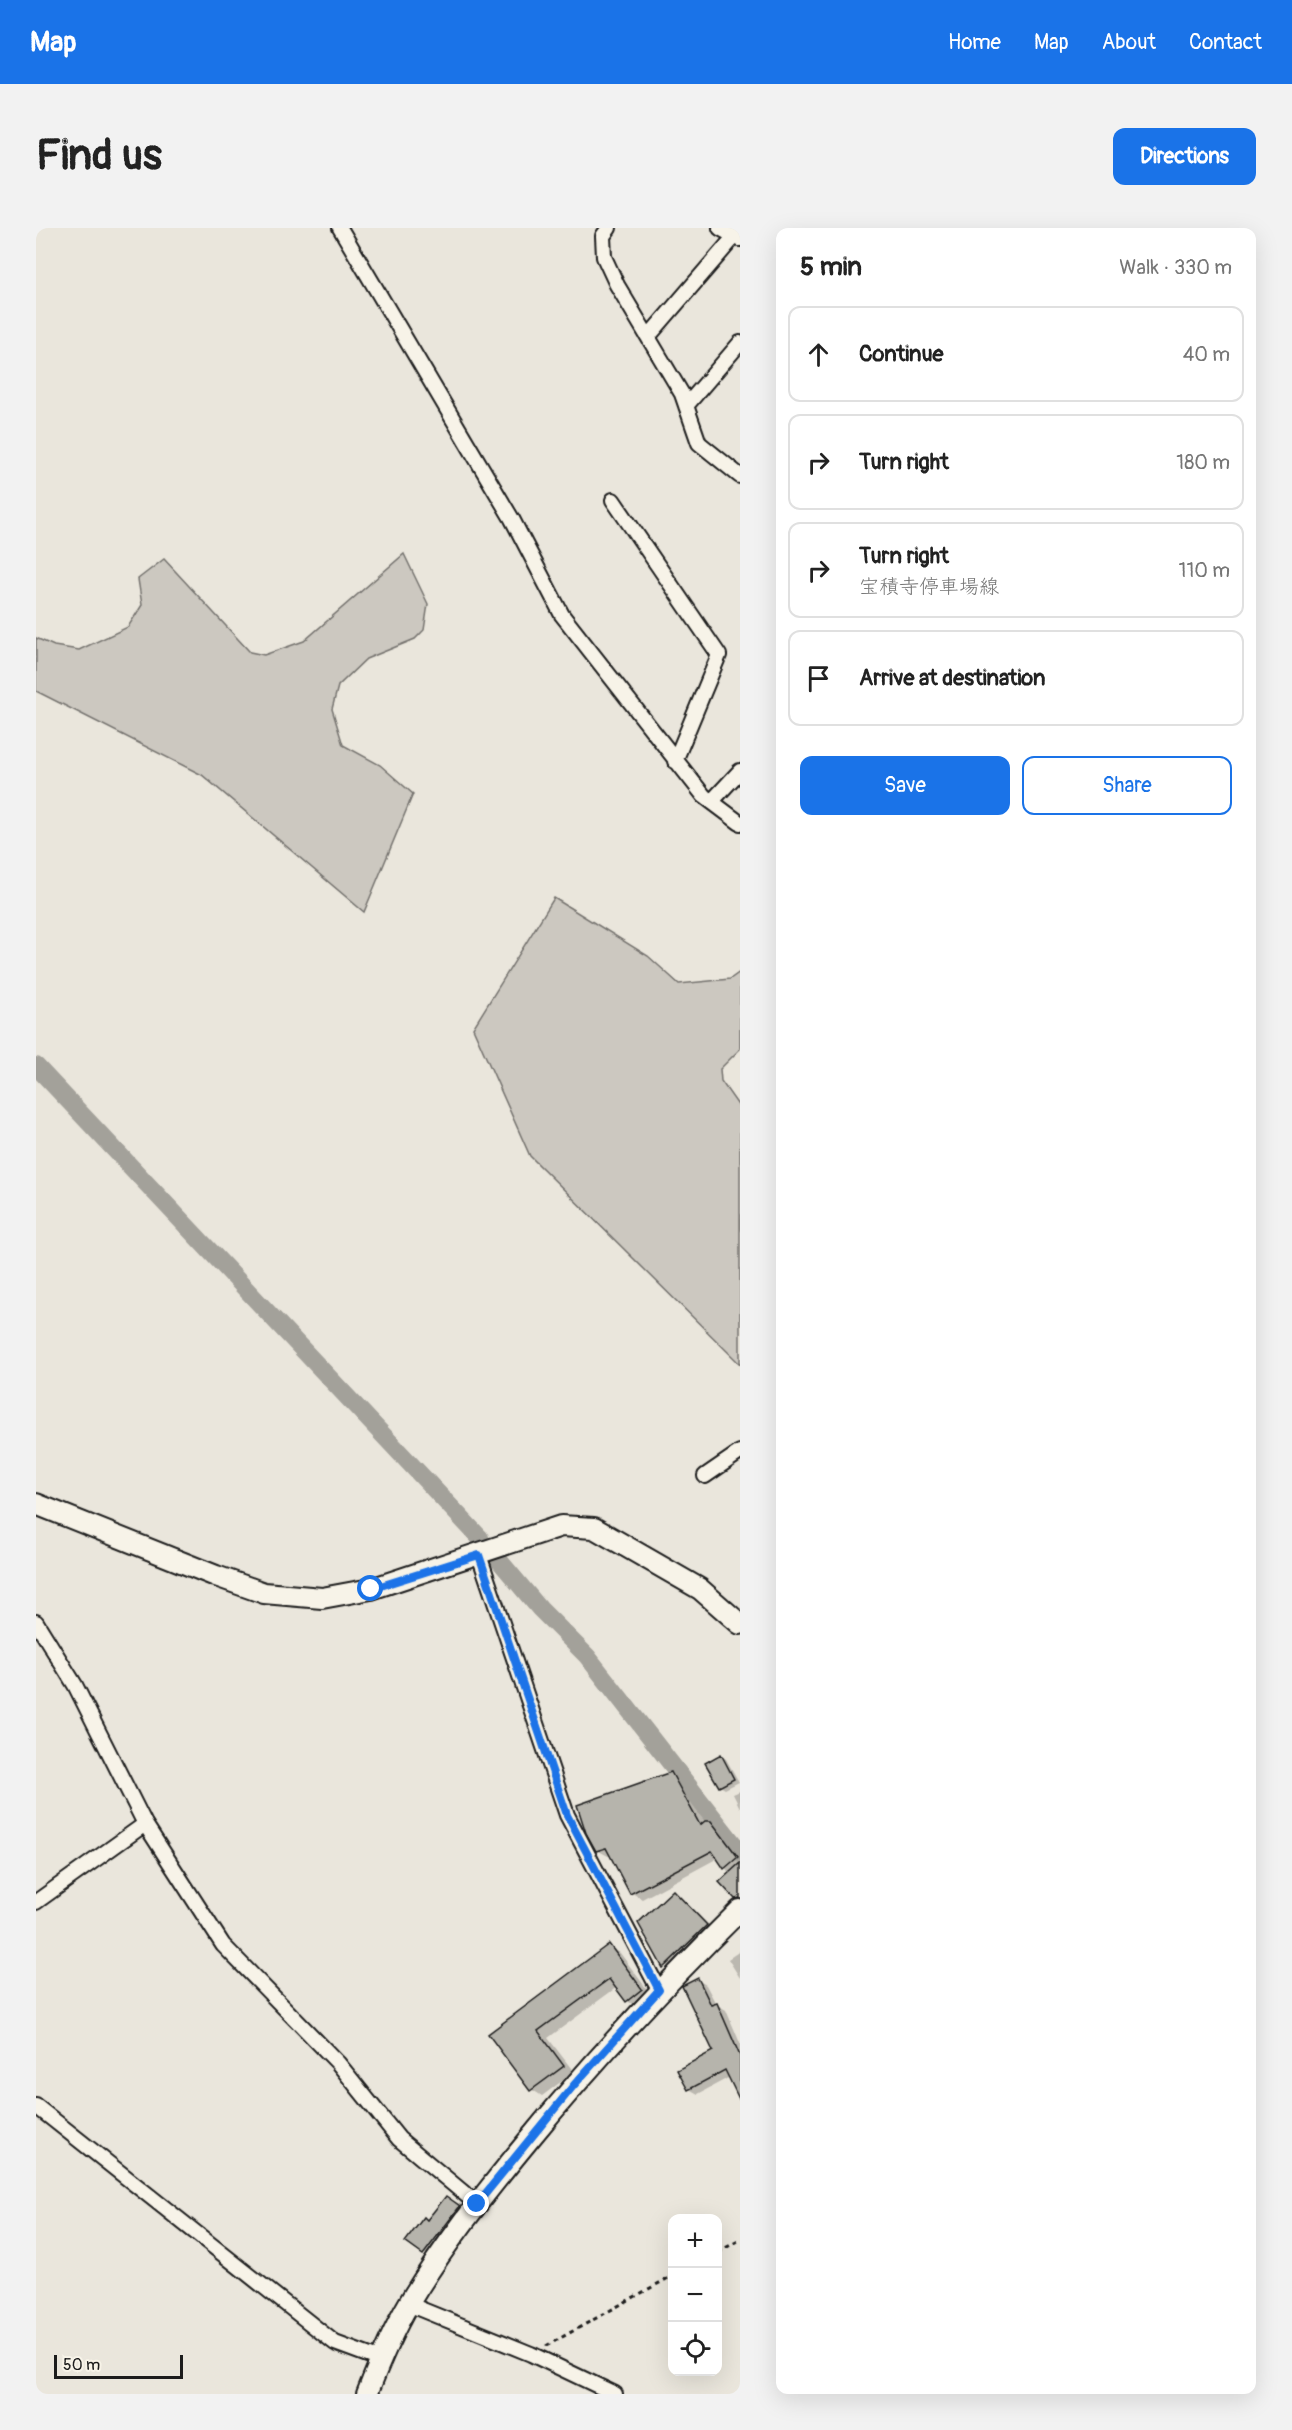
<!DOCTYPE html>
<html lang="en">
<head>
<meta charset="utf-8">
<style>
  body { margin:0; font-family:Pangolin,"Klee One",sans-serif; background:#f2f2f2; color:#222 }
  .controls { position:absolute; right:18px; bottom:18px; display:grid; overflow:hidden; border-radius:12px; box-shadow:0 6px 24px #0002 }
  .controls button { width:54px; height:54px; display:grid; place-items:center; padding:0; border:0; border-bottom:2px solid #e0e0e0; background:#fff; color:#222; font:30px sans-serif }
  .scale { position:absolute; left:18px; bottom:15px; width:129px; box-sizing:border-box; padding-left:6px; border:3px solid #1c1c1c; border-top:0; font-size:16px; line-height:21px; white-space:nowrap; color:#1c1c1c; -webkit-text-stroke:4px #f7f3e8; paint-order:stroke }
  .stop { position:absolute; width:18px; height:18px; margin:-14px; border:4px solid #1a73e8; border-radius:50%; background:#fff }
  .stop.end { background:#1a73e8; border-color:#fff; box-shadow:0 2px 6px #0008 }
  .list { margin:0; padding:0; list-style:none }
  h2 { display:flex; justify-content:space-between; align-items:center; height:78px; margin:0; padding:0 24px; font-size:26px }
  h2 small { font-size:20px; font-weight:400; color:#767676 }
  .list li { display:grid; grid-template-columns:39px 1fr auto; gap:18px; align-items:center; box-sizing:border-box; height:96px; margin:0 12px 12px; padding:0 12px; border:2px solid #e0e0e0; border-radius:12px }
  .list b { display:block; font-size:22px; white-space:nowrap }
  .list p { margin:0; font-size:20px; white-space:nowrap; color:#767676 }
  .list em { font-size:20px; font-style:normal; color:#767676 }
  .actions { display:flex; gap:12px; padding:18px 24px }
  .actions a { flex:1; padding:14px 0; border:2px solid #1a73e8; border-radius:12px; text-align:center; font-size:21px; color:#1a73e8 }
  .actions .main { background:#1a73e8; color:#fff }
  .icon { flex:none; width:33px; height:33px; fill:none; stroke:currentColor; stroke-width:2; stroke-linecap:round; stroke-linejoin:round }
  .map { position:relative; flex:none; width:704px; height:2166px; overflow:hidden; border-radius:12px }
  header { display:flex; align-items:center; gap:36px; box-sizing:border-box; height:84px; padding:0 30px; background:#1a73e8; color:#fff }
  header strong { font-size:28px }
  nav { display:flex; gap:33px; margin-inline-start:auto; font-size:21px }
  .intro { display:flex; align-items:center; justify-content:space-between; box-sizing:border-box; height:144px; padding:0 36px }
  h1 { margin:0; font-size:42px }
  .button { padding:15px 27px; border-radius:12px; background:#1a73e8; color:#fff; font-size:21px; font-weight:700 }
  main { display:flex; gap:36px; padding:0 36px }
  aside { flex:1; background:#fff; border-radius:12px; box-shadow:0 6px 24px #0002 }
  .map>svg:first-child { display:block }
</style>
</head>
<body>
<header>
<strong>Map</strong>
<nav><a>Home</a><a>Map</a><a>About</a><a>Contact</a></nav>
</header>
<div class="intro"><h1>Find us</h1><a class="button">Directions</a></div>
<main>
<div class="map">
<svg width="704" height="2166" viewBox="0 0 704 2166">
  <rect width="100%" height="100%" fill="#eae6dc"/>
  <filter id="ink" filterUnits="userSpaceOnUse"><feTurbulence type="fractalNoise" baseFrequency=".0167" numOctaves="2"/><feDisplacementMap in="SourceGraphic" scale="12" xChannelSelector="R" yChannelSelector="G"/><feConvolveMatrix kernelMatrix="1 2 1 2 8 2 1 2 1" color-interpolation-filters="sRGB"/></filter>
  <g filter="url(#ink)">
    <path fill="#ccc8c0" stroke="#74726e" stroke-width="1.5" d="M368,326L392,376L388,402L379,411L330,431L302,458L296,481L307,517L344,537L377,566L328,684L166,547L0,463V410L18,418L43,422L92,399L106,377L102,351L128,331L214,424L228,427L268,413Z
      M518,670L612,728L643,756L694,751L704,744V821L684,841L685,853L704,880V1136L494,928L437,800Z"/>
    <path fill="#0003" d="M685,1528L690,1531L703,1554L689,1561L684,1558Z
      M635,1545L645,1552L669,1594H674L685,1601L704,1625V1672L700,1670L694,1646L682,1630L606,1671L596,1665L575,1627L572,1628L561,1622Z
      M704,1563V1580L697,1566Z
      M637,1664L645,1669L678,1702L635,1740L626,1736Z
      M573,1718L584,1725L616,1768L602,1779L591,1773L581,1759L512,1810L538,1844L506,1868L495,1861L454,1806Z
      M704,1723V1750L692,1731Z
      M662,1752L670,1757L680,1776L690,1782L704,1815V1869L694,1849L662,1866L653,1861L679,1824Z
      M416,1973L429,1982L393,2029L388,2025L392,1994Z"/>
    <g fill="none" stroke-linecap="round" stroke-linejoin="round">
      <path stroke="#a3a19a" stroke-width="18" d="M0,838L444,1310
        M462,1331L504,1381L551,1428L704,1624"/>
    </g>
    <path fill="#b6b4ac" stroke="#1c1c1c" stroke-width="1.5" d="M685,1526L698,1551L683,1559L669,1535Z
      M635,1544L664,1597L669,1593H675L702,1629L688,1641L676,1623L594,1666L570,1620L560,1623L550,1605L541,1577Z
      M704,1635V1670L699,1671L683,1654Z
      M637,1662L671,1697L627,1740L602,1695Z
      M573,1716L606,1761L590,1774L573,1751L502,1803L528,1838L494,1863L452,1806Z
      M662,1750L675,1777L681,1775L704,1828V1873L689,1842L652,1862L641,1842L677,1823L646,1758Z
      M410,1968L424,1978L387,2027L369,2014L388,1989L391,1992Z"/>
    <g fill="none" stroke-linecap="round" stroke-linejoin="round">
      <defs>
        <path id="street" d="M304,0L476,291L526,387L668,568L704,595
          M573,0L567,8L568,29L581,57L646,166L663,215L704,248
          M684,0L704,11
          M612,109L699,8
          M650,178L704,115
          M577,272L683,427L639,533
          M676,573L704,543
          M669,1248L704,1224
          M443,1327L531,1587L623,1762
          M0,1394L39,1457L109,1596L187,1717L302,1835L363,1911L441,1976
          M0,1674L109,1596
          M0,1878L299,2115L345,2132
          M372,2076L495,2126L579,2166"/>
        <path id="secondary" d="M0,1276L180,1348L228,1365L286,1370L335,1361L525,1298L558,1300L664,1361L704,1396
          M331,2166C343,2135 356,2104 373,2075C407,2018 449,1965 491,1914C558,1832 629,1756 704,1682"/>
      </defs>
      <use href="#street" stroke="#1c1c1c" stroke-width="18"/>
      <use href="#secondary" stroke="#1c1c1c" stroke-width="24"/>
      <path stroke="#1c1c1c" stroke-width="3" stroke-dasharray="4.5 4.5" stroke-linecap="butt" d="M682,2024L704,2012
        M510,2118L636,2048"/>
      <use href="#street" stroke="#f7f3e8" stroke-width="14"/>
      <use href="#secondary" stroke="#f7f3e8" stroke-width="20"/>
    </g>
  </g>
  <g fill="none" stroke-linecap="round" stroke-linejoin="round" filter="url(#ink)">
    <path stroke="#1a73e8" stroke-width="8" d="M335,1361L443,1327L531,1587L623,1762L538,1857L441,1976"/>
  </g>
</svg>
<div class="controls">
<button>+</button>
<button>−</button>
<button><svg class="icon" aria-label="locate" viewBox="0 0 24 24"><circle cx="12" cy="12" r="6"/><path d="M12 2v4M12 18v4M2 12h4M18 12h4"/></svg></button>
</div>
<div class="scale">50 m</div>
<div class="stop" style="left:335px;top:1361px"></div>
<div class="stop end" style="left:441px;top:1976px"></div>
</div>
<aside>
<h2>5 min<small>Walk · 330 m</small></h2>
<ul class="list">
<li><svg class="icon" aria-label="ahead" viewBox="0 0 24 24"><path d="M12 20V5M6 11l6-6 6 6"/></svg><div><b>Continue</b></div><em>40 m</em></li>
<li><svg class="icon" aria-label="right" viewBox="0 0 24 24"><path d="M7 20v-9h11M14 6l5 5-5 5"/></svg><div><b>Turn right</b></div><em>180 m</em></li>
<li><svg class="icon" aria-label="right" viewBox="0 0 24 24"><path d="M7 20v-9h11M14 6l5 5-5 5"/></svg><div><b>Turn right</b><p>宝積寺停車場線</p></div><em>110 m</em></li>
<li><svg class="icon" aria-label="arrive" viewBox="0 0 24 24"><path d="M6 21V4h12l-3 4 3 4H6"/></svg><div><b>Arrive at destination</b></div></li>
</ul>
<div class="actions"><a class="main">Save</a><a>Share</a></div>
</aside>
</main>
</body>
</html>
